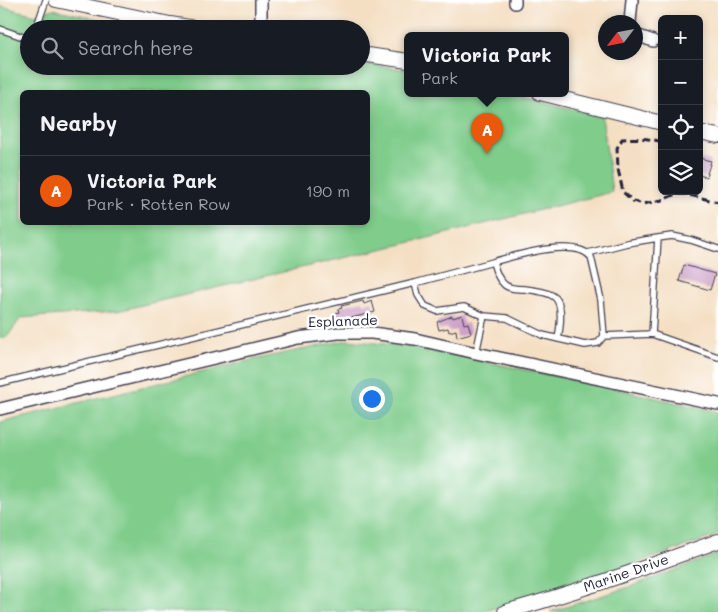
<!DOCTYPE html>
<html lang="en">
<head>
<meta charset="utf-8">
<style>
  body { margin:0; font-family:Mali,sans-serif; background:#242831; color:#f1f3f6 }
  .controls { position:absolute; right:15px; top:15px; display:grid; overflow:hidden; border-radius:8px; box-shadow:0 2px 8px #0003 }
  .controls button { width:45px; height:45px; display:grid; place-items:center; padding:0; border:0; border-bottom:1px solid #363941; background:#171b24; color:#f1f3f6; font:25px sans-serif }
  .compass { position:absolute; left:598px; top:15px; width:45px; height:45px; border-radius:50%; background:#171b24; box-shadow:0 2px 8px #0003; rotate:238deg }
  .you { position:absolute; left:371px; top:398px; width:18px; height:18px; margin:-12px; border:4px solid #fff; border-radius:50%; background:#1a73e8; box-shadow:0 0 0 8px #1a73e833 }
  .badge { display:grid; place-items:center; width:32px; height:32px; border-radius:50%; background:#ea580c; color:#fff; font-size:16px; font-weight:700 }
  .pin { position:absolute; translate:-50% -41px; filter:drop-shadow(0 1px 2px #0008) }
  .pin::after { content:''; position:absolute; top:26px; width:18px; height:15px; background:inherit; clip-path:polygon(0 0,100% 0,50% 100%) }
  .popup { position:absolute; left:404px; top:32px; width:165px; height:65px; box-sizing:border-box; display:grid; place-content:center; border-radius:8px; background:#171b24; filter:drop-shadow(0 1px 4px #0005); font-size:16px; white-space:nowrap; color:#9ea1a6 }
  .popup b { font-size:19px; color:#f1f3f6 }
  .popup::after { content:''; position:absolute; left:50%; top:100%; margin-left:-10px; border:10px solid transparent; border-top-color:#171b24 }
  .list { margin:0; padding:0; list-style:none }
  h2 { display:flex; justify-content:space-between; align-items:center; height:65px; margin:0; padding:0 20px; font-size:21px }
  h2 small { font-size:16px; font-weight:400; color:#9ea1a6 }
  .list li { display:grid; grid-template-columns:32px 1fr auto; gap:15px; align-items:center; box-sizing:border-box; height:70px; padding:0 20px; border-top:1px solid #363941 }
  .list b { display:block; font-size:19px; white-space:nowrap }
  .list p { margin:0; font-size:16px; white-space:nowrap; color:#9ea1a6 }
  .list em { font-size:16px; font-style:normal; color:#9ea1a6 }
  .icon { flex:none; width:28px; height:28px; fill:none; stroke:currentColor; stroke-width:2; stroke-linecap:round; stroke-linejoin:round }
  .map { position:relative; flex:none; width:718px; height:612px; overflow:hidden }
  .search { position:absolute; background:#171b24; box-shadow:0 2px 8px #0003; left:20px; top:20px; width:350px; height:55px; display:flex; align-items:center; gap:12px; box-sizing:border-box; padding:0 18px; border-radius:28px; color:#9ea1a6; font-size:19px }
  .panel { position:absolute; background:#171b24; box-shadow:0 2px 8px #0003; left:20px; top:90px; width:350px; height:135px; border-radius:8px }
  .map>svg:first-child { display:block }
</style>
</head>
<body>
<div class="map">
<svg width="718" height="612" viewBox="0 0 718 612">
  <rect width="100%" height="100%" fill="#fff"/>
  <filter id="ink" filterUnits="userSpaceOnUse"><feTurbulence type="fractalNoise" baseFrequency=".02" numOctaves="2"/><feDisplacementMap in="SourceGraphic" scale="10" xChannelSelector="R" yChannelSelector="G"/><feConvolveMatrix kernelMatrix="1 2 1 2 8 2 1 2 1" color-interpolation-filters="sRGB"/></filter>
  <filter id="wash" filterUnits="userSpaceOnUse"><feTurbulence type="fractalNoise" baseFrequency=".0096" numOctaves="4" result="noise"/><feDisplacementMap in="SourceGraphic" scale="20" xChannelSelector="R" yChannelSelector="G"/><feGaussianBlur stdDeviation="1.12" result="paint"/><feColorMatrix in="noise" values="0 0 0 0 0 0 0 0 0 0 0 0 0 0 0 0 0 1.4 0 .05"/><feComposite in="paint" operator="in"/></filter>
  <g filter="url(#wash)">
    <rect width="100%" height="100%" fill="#f4dfc3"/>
    <path fill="#7fcc8b" stroke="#507763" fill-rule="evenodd" d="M0,6L36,15L53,9L144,29H29V66H361V63L408,70V93H506L602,116L612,192L420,240L117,311L21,318L7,337L0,339ZM22,92H368V222H22Z
      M348,340L421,348L621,390L718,412V535C640,562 562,591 481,612H0V422L252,360Z
      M718,554V612H550L632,586Z"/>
    <g id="blocks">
      <path fill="#cda1c9" d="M699,158L711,161L706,177L699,175Z
        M684,265L715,274L710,290L679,281Z
        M363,301L364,304L372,301L375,312L335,322L333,314L339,312L338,309L342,308L341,306Z
        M462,315L464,324L468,323L471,333L457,337L456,330L449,332L448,328L439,330L437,322L452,316L453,318Z"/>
    </g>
  </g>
  <g filter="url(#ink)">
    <use href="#blocks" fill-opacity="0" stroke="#423e4f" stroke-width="1"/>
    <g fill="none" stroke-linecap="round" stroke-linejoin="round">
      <defs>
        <path id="service" d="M0,29L29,39
          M36,29L46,0
          M588,253L627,243L658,238
          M415,283L418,295L425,306L437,311L464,307L484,316L507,318L542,335L585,345L598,343L604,336L652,334L718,357
          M652,334L658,238L672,236L691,240L718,249
          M558,339C560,328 563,309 557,300C553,292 533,290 525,289C518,289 507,289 503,283C497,278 495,269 493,262C514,256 575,237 591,257L601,300L604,336
          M476,353L484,316
          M0,383L415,283L493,262"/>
        <path id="minor" d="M515,0V3
          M630,22L632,0
          M261,29V0
          M636,35L653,41
          M0,409L298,338L338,333H372L415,339L476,353L718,404"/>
        <path id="tertiary" d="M56,0L170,24L201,29
          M361,54L408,61
          M540,93L662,123
          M699,132L718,136
          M505,612C577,592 648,567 718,541"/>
      </defs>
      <use href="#service" stroke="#423e4f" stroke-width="8"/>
      <use href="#minor" stroke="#423e4f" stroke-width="14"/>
      <use href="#tertiary" stroke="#423e4f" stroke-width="16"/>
      <use href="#service" stroke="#fff" stroke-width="5.5"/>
      <use href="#minor" stroke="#fff" stroke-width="11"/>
      <use href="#tertiary" stroke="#fff" stroke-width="14"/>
      <path stroke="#22223b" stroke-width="3" stroke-dasharray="8 4" stroke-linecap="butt" d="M662,142C650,138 635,138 622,139L617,148L618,169L623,192L633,201L643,204L662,200L676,194H685L718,202"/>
    </g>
  </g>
  <g text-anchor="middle" stroke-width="5" stroke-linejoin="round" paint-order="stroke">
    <g font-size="14" fill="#22223b" stroke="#fff">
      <text transform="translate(343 321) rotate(-2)" y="5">Esplanade</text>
      <text transform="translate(626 573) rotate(-19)" y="5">Marine Drive</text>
    </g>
  </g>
</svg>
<div class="controls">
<button>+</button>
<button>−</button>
<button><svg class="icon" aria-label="locate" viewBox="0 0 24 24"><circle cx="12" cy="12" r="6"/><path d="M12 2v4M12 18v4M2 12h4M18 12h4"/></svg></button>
<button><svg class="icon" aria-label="layers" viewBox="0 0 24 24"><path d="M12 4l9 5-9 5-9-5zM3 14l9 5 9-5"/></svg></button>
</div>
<svg class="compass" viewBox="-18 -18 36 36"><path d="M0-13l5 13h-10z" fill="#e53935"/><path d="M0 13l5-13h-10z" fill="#9ea1a6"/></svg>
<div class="you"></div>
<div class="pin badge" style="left:487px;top:154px">A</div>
<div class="popup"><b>Victoria Park</b>Park</div>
<div class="search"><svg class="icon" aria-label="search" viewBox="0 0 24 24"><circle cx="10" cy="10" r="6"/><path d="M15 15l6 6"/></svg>Search here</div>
<section class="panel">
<h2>Nearby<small></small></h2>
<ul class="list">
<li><span class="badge">A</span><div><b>Victoria Park</b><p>Park · Rotten Row</p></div><em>190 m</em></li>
</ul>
</section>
</div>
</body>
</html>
